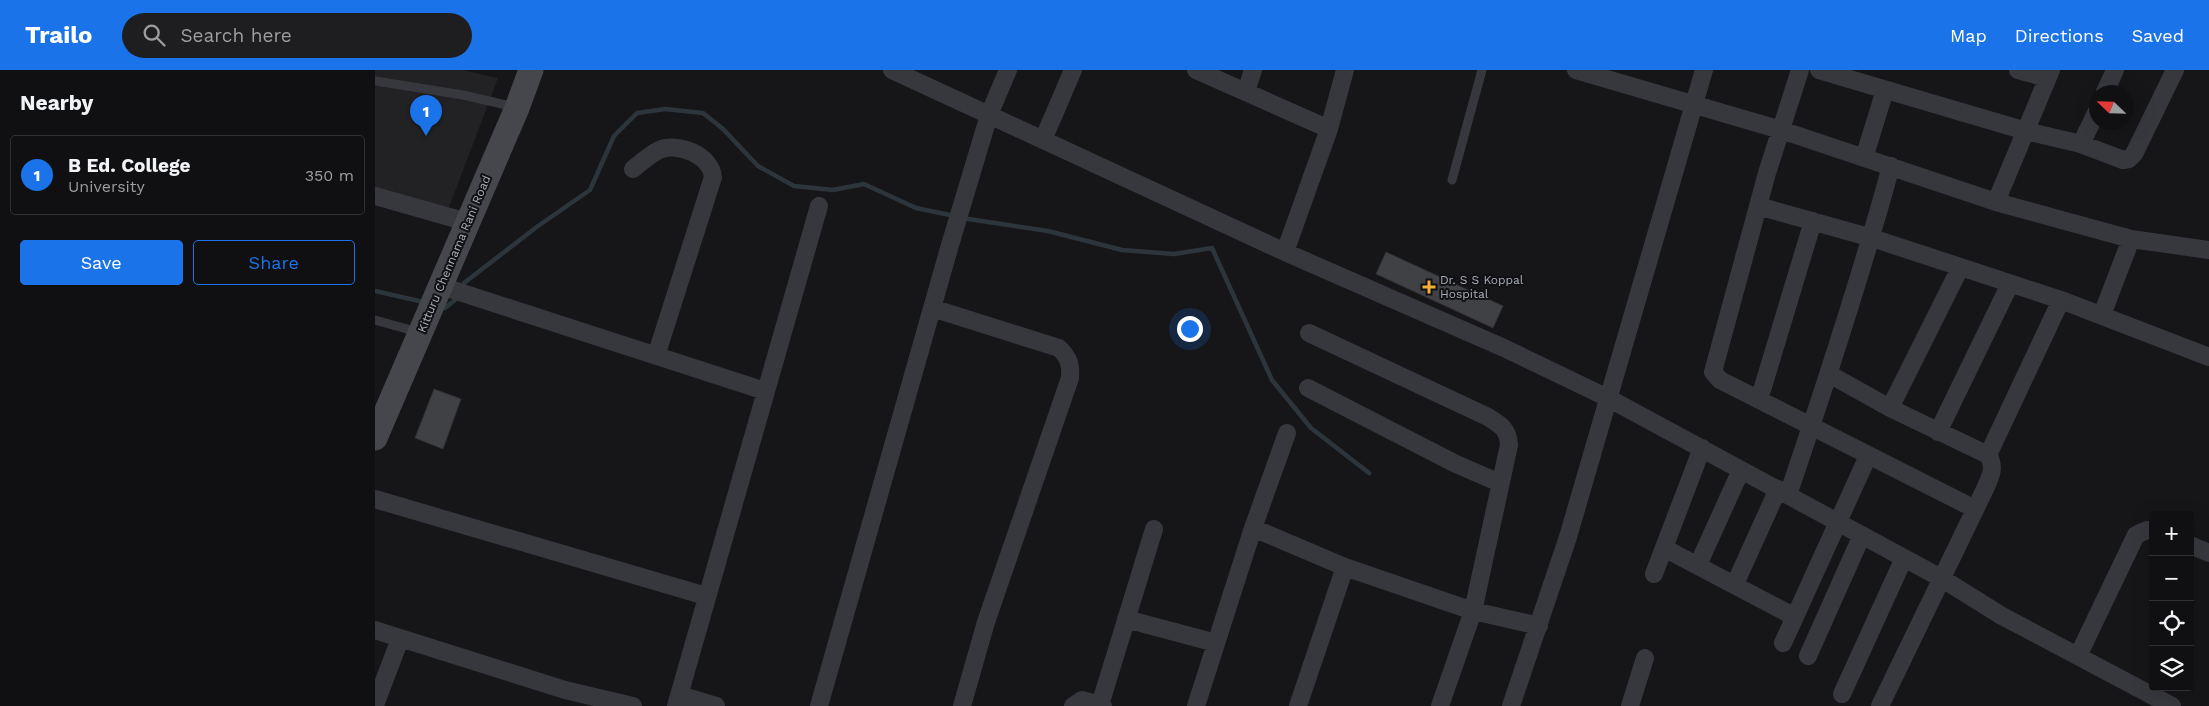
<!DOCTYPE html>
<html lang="en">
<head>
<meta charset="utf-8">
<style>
  body { margin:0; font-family:"Work Sans",sans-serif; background:#1e1e20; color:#f1f3f6 }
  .controls { position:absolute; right:15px; bottom:15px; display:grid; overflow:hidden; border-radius:5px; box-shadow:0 5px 20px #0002 }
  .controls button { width:45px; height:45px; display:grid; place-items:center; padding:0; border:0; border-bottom:1px solid #303032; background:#101012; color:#f1f3f6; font:25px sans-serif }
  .compass { position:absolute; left:1714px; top:15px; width:45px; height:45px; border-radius:50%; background:#101012; box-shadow:0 5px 20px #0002; rotate:293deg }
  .you { position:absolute; left:814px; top:258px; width:18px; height:18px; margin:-12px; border:4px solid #fff; border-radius:50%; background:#1a73e8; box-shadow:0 0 0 8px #1a73e833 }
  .badge { display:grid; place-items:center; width:32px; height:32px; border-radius:50%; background:#1a73e8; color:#fff; font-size:16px; font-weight:700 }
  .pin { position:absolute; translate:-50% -41px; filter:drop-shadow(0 1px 2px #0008) }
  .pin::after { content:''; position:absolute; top:26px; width:18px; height:15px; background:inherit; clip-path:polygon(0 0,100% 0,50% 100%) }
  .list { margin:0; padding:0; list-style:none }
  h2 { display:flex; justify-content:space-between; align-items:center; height:65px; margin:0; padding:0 20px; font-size:21px }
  h2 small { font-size:16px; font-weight:400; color:#9c9d9f }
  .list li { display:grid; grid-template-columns:32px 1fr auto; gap:15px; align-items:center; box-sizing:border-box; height:80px; margin:0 10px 10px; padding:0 10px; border:1px solid #303032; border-radius:5px }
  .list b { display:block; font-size:19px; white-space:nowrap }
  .list p { margin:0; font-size:16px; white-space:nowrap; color:#9c9d9f }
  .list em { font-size:16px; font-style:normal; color:#9c9d9f }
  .actions { display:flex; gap:10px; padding:15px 20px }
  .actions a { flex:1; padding:11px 0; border:1px solid #1a73e8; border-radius:5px; text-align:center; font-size:18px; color:#1a73e8 }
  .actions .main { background:#1a73e8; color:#fff }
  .icon { flex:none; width:28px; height:28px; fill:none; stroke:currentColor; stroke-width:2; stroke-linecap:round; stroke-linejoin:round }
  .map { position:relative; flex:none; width:1834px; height:636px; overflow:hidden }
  header { display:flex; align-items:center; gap:30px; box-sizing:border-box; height:70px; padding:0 25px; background:#1a73e8; color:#fff }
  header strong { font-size:24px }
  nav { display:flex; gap:28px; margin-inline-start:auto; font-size:18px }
  .search { width:350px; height:45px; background:#1e1e20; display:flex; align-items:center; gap:12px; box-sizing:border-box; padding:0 18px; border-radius:28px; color:#9c9d9f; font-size:19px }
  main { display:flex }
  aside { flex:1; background:#101012 }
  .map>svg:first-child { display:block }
</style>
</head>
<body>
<header>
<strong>Trailo</strong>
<div class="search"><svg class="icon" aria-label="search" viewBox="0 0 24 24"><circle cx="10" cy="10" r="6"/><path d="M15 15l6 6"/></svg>Search here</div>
<nav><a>Map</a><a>Directions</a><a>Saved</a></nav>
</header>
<main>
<aside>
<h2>Nearby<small></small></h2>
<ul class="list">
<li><span class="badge">1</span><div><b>B Ed. College</b><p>University</p></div><em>350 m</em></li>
</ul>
<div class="actions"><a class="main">Save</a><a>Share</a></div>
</aside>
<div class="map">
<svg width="1834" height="636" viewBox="0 0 1834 636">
  <rect width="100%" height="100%" fill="#161618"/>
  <path fill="#222225" d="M0,0H87L123,8L70,148L0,123Z"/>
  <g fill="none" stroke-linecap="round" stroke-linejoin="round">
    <path stroke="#2c353c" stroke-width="4.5" d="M587,148L673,161L747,180L799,184L837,178L897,310L936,358L994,403
      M89,213L163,156L215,120L239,66L262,43L290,39L328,43L348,59L383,96L419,116L458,120L489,114L541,138L580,146
      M0,221L44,231
      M70,238L80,230"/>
  </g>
  <path fill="#404145" stroke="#303034" d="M1011,182L1128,236L1118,258L1001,204Z
    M59,319L86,329L68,379L40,368Z"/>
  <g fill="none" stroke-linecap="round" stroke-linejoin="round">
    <path stroke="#37383d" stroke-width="9" d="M0,11L88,25L140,37
      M1077,110L1107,0
      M0,250L43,262"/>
    <path stroke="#37383d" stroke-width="18" d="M517,0L910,182L1129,278L1233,328L1566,508L1627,546L1797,636
      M821,0L954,59
      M1201,0L1406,60L1621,132L1756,169L1834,180
      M1425,0L1392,103L1338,302L1345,310L1600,439
      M1444,0L1651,61L1706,74L1748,90L1754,89L1759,84L1800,0
      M1643,0L1672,8
      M871,22L878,0
      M1730,22L1740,0
      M668,70L698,0
      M1706,74L1722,41
      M1489,88L1510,20
      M258,99C266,93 274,85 284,80C303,72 336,85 338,107L281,286
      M0,126L92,152
      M1621,132L1676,0
      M1383,136L1497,168L1686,230L1834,287
      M910,182L954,59L970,0
      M66,216L390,321
      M557,238L684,278C694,288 696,294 695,308L611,552L587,636
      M1727,245L1756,169
      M934,263L1113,347C1126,355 1133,359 1134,375L1098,541L1065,636
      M1454,304L1515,338L1613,385C1621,398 1615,407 1610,419L1505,636
      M933,318L1081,394L1125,413
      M1384,330L1438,151
      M1515,338L1585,198
      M1563,362L1635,214
      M1613,385L1686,230
      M1413,425C1450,316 1486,207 1516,96
      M0,429L331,526
      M878,458L970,497L1098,541L1164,556
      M1815,475L1834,483
      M1289,478L1420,547
      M1323,495L1366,400
      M1279,504L1327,378
      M1360,514L1403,419
      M751,549L841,573
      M0,560L190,620L258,636
      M1408,573L1493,386
      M1433,586L1487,465
      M1703,586L1761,465L1772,460L1778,461
      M1467,624L1529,488
      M304,625L341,636
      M0,635L25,569
      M725,635L779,459
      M301,636L444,136
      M444,636L575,175L614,45L633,0
      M698,636L707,630L728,636
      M821,636L878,458L912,363
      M923,636L970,497
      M1136,636L1193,467L1329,0
      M1255,636L1270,588"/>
    <path stroke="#45474d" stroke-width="25" d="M0,368L142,38L156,0"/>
  </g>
  <path fill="#f2b134" stroke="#111113" stroke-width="2" d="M1051.5 209.5h5v5h5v5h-5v5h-5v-5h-5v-5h5z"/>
  <g text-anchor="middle" stroke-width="4" stroke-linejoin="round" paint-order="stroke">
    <g font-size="12" fill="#a8adb8" stroke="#111113">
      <text transform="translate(79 184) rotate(-67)" y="4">Kitturu Chennama Rani Road</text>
    </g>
    <g font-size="12" fill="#a8adb8" stroke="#111113" text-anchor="start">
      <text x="1065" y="214">Dr. S S Koppal<tspan x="1065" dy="14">Hospital</tspan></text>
    </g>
  </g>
</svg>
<div class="controls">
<button>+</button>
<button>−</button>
<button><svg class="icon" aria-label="locate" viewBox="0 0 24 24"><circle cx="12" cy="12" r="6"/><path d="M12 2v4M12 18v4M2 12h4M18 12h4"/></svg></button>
<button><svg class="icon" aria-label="layers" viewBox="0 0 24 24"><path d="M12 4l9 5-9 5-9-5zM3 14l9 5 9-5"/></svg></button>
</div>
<svg class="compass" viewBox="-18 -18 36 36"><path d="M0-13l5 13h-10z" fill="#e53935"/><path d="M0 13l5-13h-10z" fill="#9c9d9f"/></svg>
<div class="you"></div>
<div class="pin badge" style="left:51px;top:66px">1</div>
</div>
</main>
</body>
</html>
